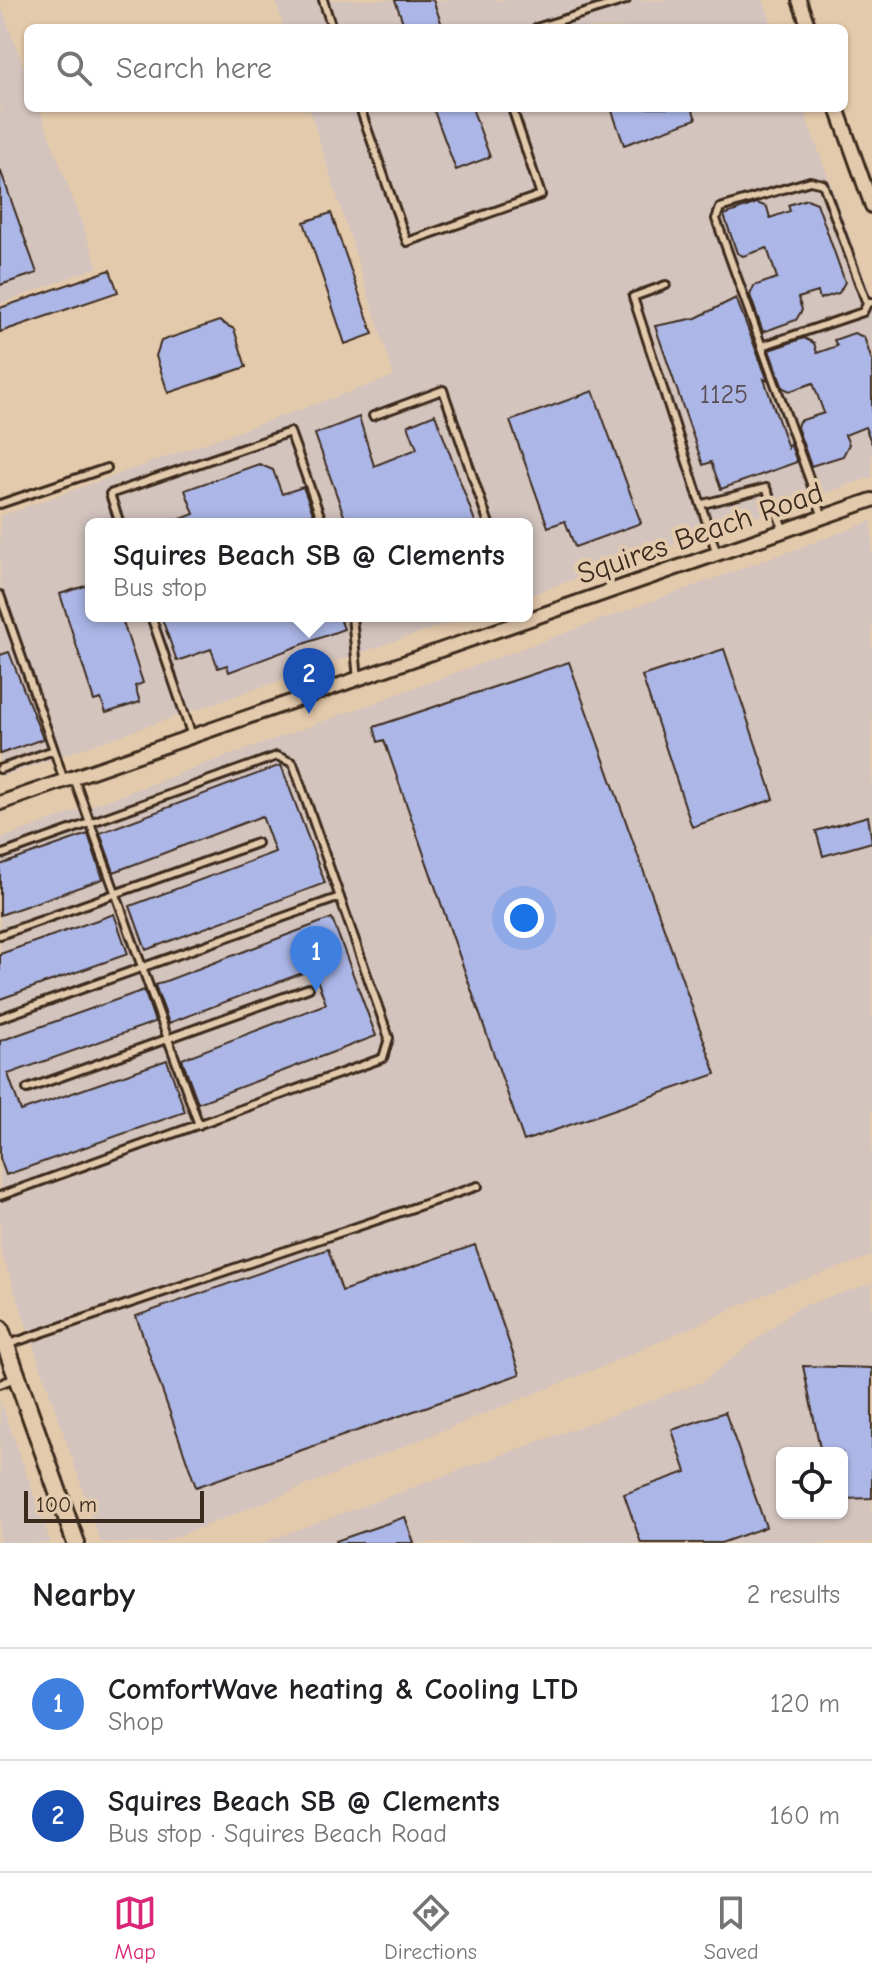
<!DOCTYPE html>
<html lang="en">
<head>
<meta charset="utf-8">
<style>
  body { margin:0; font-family:"Comic Neue",sans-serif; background:#f2f2f2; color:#202124 }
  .controls { position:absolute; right:24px; bottom:24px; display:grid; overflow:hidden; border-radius:12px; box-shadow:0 2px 6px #0004 }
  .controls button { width:72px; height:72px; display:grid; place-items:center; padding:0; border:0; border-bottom:2px solid #e0e0e0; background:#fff; color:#202124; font:40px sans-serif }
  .scale { position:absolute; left:24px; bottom:20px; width:180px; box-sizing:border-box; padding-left:8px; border:4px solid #3b2a1e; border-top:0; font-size:22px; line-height:28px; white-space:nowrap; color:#3b2a1e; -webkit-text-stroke:6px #e4caac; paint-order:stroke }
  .you { position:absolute; left:524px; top:918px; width:28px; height:28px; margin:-20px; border:6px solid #fff; border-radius:50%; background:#1a73e8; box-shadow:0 0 0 12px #1a73e833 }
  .badge { display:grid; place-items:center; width:52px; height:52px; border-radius:50%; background:#db2777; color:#fff; font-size:26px; font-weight:700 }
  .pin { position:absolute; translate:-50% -66px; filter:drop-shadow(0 2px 4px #0008) }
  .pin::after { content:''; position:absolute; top:42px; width:28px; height:24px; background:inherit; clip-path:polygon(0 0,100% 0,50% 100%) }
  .popup { position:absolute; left:85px; top:518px; width:448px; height:104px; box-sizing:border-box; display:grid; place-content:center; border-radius:12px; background:#fff; filter:drop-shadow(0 2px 6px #0005); font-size:26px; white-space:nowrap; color:#757577 }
  .popup b { font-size:30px; color:#202124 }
  .popup::after { content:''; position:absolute; left:50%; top:100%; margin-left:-16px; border:16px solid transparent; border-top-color:#fff }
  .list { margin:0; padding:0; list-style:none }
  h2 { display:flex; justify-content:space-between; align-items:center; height:104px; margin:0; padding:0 32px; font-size:34px }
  h2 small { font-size:26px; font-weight:400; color:#757577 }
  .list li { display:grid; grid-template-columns:52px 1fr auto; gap:24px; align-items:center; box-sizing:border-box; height:112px; padding:0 32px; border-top:2px solid #e0e0e0 }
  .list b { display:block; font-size:30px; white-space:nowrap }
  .list p { margin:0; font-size:26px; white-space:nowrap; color:#757577 }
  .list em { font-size:26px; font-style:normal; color:#757577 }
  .icon { flex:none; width:44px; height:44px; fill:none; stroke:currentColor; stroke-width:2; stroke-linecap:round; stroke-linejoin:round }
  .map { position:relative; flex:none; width:872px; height:1543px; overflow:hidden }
  .search { position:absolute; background:#fff; box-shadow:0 2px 6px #0004; left:24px; right:24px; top:24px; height:88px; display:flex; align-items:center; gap:20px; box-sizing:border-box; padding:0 28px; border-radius:12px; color:#757577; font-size:30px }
  .sheet { height:328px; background:#fff }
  nav { display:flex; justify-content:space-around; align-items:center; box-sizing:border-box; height:112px; border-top:2px solid #e0e0e0; background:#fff; font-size:22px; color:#757577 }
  nav a { display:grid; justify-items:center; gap:4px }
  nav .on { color:#db2777 }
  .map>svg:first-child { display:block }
</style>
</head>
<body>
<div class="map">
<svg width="872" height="1543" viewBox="0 0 872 1543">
  <rect width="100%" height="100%" fill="#e4caac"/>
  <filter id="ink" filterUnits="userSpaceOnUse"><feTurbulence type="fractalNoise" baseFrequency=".0125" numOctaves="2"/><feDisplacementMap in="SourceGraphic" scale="16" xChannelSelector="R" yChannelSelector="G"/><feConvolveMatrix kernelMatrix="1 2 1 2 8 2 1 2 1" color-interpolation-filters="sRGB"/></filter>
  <g filter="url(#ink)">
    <path fill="#d3c4be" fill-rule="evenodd" d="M275,0H763L774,28H284Z
      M0,3L28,79V108H39L98,267L0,304Z
      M309,108H803L872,298V477L527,596V524H91V616H468L0,777V516L394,376Z
      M872,521V1256L775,1290L611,1363L198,1529L159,1543H101L0,1248V839Z
      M872,1283V1543H261L702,1382L797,1308ZM782,1453H842V1513H782Z
      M0,1399L51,1543H0Z"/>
    <path fill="#acb7e7" stroke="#3b2a1e" stroke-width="2" d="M395,0H433L443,28H405Z
      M433,108H472L490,157L456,170Z
      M611,108H692L696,119L624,145Z
      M0,169L37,273L0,285Z
      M807,199L817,203L845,282L839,293L820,299L818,292L798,298L802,310L796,320L763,332L750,295L754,286L777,278L767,248L743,256L737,253L724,215L757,203L767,207L770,218L790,211L788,205Z
      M331,213L373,334L345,344L304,222Z
      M110,270L118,292L0,332V308Z
      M736,298L768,381L764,379L788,448L790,443L797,462L721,489L711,462L703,465L655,326L696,318Z
      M219,321L234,329L246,367L168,393L156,356L161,341Z
      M854,333L864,337L872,361V444L865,427L845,435L849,444L843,456L811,466L797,427L799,421L824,413L813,383L790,391L783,388L769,350L804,338L814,343L817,353L837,346L834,340Z
      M593,391L641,523L575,547L565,521L548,527L510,421Z
      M435,414L476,524H347L315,434L359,417L374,466L417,449L408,425Z
      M259,464L273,470L282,494L303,487L317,524H168L194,514L185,490Z
      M91,584V616H121L143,683L135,686L140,702L106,713L101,699L94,701L60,594Z
      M161,616H339L344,629L229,672L227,665L218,668L211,649L177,661Z
      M724,649L774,799L692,827L642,676Z
      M9,652L43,739L0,754V655Z
      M569,662L716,1074L524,1141L384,740L378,742L374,727Z
      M281,765L325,883L146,950L130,906L275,852L262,816L114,872L100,833Z
      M868,816L872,842L823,856L816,831Z
      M88,834L103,879L0,915V865Z
      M114,914L128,954L0,999V954Z
      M332,918L376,1036L198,1103L182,1059L326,1004L313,969L169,1023L155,985Z
      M144,990L155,1022L8,1074L21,1111L167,1060L185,1112L6,1175L0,1158V1041Z
      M475,1245L520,1374L196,1487L136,1316L328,1249L342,1291Z
      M803,1366L872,1368V1498L842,1499V1453H821Z
      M725,1412L766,1527L721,1543H641L624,1494L686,1472L672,1430Z
      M405,1517L414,1543H336V1541Z"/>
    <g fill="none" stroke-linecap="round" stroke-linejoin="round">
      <defs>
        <path id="service" d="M323,0L332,28
          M536,28L626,0
          M360,108L407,242L541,195L512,108
          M666,285L633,297L717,554
          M762,346L863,312L867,304
          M373,416L443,390L489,524
          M0,504L107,468
          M703,504L766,488L784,530
          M823,517L716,219L720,208L810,181L823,184L867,304L872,302
          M120,524L110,494L290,432L323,524
          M0,595L54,750L0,769
          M151,616L192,736
          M352,616L358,680
          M54,750L64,781
          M74,778L199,1125
          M0,855L277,756L293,763L389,1038L383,1058L0,1196
          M0,935L257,843
          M0,1018L340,897
          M27,1089L309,988
          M9,1344L478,1186
          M0,1384L15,1378"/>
        <path id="minor" d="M799,0L809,28
          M837,108L872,206
          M0,803L872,500"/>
        <path id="tertiary" d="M0,1329L76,1543"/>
      </defs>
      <use href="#service" stroke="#3b2a1e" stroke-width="12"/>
      <use href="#minor" stroke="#3b2a1e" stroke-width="18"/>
      <use href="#tertiary" stroke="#3b2a1e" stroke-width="22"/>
      <use href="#service" stroke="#e4caac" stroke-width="6"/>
      <use href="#minor" stroke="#e4caac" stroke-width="12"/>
      <use href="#tertiary" stroke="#e4caac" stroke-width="16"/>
    </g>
  </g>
  <g text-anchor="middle" stroke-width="8" stroke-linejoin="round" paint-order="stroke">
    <g font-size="26" fill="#574d50">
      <text x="724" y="403">1125</text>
    </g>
    <g font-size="30" fill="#3b2a1e" stroke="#e4caac">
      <text transform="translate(700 533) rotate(-19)" y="10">Squires Beach Road</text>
    </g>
  </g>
</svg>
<div class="controls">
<button><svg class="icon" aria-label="locate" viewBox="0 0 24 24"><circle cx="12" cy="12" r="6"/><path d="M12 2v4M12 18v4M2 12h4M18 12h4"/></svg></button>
</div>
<div class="scale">100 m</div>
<div class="you"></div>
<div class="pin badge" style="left:316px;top:992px;background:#3f7fe0">1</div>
<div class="pin badge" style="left:309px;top:714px;background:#1a4fb4">2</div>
<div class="popup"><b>Squires Beach SB @ Clements</b>Bus stop</div>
<div class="search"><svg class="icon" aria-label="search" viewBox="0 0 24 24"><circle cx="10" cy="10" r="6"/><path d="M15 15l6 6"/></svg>Search here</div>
</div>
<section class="sheet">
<h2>Nearby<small>2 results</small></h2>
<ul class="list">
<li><span class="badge" style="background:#3f7fe0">1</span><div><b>ComfortWave heating &amp; Cooling LTD</b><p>Shop</p></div><em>120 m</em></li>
<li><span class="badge" style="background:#1a4fb4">2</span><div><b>Squires Beach SB @ Clements</b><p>Bus stop · Squires Beach Road</p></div><em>160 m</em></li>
</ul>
</section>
<nav>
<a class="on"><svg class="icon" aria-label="map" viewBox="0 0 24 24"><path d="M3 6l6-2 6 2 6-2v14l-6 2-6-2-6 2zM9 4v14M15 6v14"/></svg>Map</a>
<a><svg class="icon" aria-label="directions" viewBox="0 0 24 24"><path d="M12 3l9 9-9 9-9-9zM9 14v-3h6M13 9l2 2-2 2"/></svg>Directions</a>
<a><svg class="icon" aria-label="saved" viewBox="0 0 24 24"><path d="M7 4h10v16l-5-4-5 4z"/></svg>Saved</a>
</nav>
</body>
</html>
